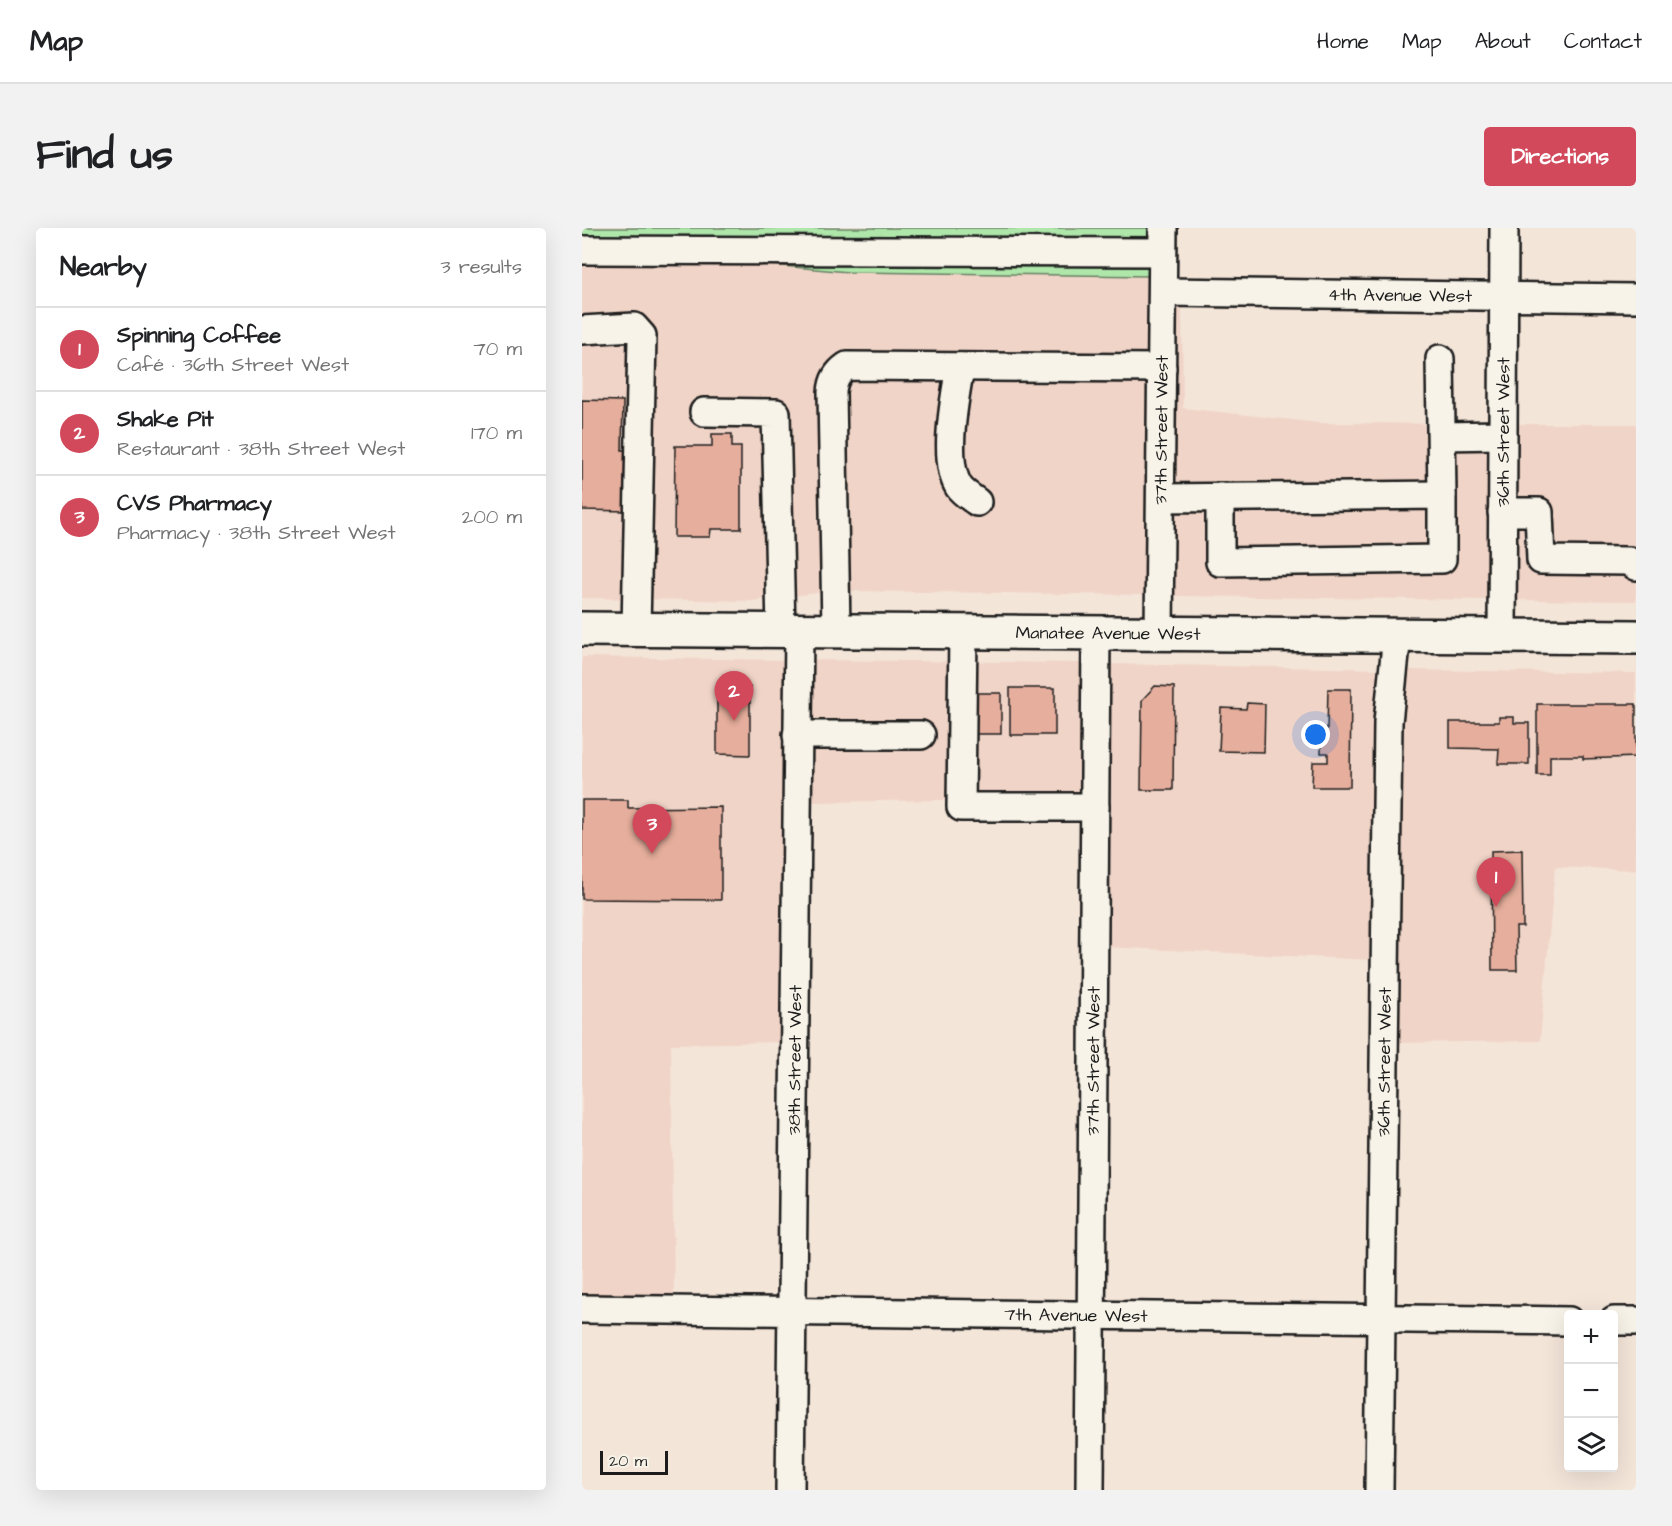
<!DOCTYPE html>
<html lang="en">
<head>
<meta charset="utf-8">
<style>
  body { margin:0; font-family:"Architects Daughter",sans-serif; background:#f2f2f2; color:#202124 }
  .controls { position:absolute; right:18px; bottom:18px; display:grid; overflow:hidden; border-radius:6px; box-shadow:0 6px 24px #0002 }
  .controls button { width:54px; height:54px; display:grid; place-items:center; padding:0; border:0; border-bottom:2px solid #e0e0e0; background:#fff; color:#202124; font:30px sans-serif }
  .scale { position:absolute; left:18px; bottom:15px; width:68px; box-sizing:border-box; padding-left:6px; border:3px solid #1c1c1c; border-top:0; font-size:16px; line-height:21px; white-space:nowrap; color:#1c1c1c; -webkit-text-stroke:4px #f7f3e8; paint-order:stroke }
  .you { position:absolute; left:734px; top:507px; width:21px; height:21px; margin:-15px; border:4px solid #fff; border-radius:50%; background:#1a73e8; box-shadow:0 0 0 9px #1a73e833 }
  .badge { display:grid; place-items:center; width:39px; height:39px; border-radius:50%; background:#d1495b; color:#fff; font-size:20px; font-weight:700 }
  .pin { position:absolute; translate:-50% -50px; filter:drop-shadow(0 2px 3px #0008) }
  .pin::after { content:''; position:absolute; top:32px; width:21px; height:18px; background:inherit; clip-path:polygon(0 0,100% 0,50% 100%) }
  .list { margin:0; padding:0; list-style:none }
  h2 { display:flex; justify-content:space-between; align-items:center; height:78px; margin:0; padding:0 24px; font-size:26px }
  h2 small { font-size:20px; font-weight:400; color:#757577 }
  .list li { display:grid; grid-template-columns:39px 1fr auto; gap:18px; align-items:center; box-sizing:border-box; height:84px; padding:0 24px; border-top:2px solid #e0e0e0 }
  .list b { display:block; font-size:22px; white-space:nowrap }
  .list p { margin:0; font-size:20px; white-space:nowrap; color:#757577 }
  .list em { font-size:20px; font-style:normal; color:#757577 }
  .icon { flex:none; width:33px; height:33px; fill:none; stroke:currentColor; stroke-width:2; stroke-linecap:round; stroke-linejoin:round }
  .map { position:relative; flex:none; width:1054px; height:1262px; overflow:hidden; border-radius:6px }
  header { display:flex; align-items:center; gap:36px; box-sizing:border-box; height:84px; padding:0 30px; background:#fff; border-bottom:2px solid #e0e0e0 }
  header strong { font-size:28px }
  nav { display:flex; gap:33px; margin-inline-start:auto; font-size:21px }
  .intro { display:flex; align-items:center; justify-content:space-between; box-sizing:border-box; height:144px; padding:0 36px }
  h1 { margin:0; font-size:42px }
  .button { padding:15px 27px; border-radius:6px; background:#d1495b; color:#fff; font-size:21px; font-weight:700 }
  main { display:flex; gap:36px; padding:0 36px }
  aside { flex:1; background:#fff; border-radius:6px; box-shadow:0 6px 24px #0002 }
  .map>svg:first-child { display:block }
</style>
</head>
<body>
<header>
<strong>Map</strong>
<nav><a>Home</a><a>Map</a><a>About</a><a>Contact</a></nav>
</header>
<div class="intro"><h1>Find us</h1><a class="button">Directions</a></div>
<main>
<aside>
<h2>Nearby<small>3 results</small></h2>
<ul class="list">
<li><span class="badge">1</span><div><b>Spinning Coffee</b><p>Café · 36th Street West</p></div><em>70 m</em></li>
<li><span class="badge">2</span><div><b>Shake Pit</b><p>Restaurant · 38th Street West</p></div><em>170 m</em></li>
<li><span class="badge">3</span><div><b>CVS Pharmacy</b><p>Pharmacy · 38th Street West</p></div><em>200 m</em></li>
</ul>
</aside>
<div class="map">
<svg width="1054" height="1262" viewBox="0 0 1054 1262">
  <rect width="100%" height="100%" fill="#f4e5d9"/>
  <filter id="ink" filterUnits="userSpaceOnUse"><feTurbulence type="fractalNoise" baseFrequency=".0167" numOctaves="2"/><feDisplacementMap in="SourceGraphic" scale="12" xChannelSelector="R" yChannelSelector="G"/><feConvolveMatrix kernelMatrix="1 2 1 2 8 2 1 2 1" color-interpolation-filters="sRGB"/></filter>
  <g filter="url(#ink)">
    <path fill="#f0d4c7" d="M0,20L266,44L569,48V127L369,124L368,126L265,125L242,364L170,373L0,370Z
      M593,77L600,78L601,180L737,195L908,196L909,372L589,368Z
      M268,151L364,152L370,269L397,292L411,272L387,251L382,234L381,207L388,152L569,153L566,367L265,363L262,165Z
      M931,196H1054V373L932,372Z
      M0,429L205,432L201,814L89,816L92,1069L0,1068Z
      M228,432L502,435V570L231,574L225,814Z
      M526,436L800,441L791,732L524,719Z
      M823,442L1054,445V642L973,639L958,813L814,815L818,494Z"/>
    <path fill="#afe6aa" stroke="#668163" stroke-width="1.5" d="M0,0H569V48L266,44L0,20Z"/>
    <path fill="#e6ae9c" stroke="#1c1c1c" stroke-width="1.5" d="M0,172L41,173L40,222H43V250H46V283L0,282Z
      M130,206H150V219H159V301H129L128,309H92L93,218H130Z
      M573,458L592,459L591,562H559L560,472Z
      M135,459H168V527L135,526Z
      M428,460H473V507H428Z
      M746,461H769L768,559H730L731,534H746V525H739V501H745Z
      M388,465H419V506H387Z
      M665,475L683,476L682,524L637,523L639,480L664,481Z
      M955,476H1054V529L1001,531V528H968V547H955Z
      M917,489H932V495H947V536H916L917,521L868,520V494H917Z
      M0,572H46V580L139,579V672L0,671Z
      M940,622L941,699H934L935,742H910L909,623Z"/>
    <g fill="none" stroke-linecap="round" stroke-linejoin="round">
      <defs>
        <g id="minor">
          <path d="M0,22L580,24"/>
          <path id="s1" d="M581,64L1054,70"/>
          <path d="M0,102L52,99L60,108L54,401"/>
          <path d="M858,131L860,267"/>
          <path d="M378,139C373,169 360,233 377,259C381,265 390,270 395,274"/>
          <path d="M122,184L194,185L199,402"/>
          <path d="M860,208L920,207"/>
          <path d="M579,270L860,267V331L638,334V269"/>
          <path d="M920,284H957L959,332L1047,333L1054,338"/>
          <path d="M254,402L250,164C251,152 255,145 265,138L580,140"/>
          <path d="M381,403L379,579H513"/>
          <path id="s2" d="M577,404L581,0"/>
          <path id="s3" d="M920,408L922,0"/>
          <path d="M215,507H339"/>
          <path id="s4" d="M0,1081L987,1093"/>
          <path d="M1032,1093H1054"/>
          <path id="s5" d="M208,1262L217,402"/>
          <path id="s6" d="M508,1262L514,403"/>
          <path id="s7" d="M797,1262L806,494L815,407"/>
        </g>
        <g id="major">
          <path id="s8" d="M0,401L1054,409"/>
        </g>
      </defs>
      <use href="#minor" stroke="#1c1c1c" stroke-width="32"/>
      <use href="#major" stroke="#1c1c1c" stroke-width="38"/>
      <use href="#minor" stroke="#f7f3e8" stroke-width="27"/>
      <use href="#major" stroke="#f7f3e8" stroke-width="33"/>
    </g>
  </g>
  <g text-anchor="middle" stroke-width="6" stroke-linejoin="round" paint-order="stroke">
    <g font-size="18" fill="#1c1c1c" stroke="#f7f3e8">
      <text dy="6" stroke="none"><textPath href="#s1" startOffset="237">4th Avenue West</textPath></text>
      <text dy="6" stroke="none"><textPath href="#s2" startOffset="202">37th Street West</textPath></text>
      <text dy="6" stroke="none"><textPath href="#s3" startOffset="204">36th Street West</textPath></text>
      <text dy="6" stroke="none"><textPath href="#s8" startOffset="526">Manatee Avenue West</textPath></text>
      <text dy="6" stroke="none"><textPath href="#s5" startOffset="430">38th Street West</textPath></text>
      <text dy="6" stroke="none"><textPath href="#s6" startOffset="429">37th Street West</textPath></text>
      <text dy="6" stroke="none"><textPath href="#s7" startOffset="428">36th Street West</textPath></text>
      <text dy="6" stroke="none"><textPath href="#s4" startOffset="494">7th Avenue West</textPath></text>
    </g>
  </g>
</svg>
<div class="controls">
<button>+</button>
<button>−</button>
<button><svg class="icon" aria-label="layers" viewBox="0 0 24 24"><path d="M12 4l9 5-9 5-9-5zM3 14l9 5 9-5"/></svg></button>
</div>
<div class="scale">20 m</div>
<div class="you"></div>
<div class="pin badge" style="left:914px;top:679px">1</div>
<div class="pin badge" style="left:152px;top:493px">2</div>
<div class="pin badge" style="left:70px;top:626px">3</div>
</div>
</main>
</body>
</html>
